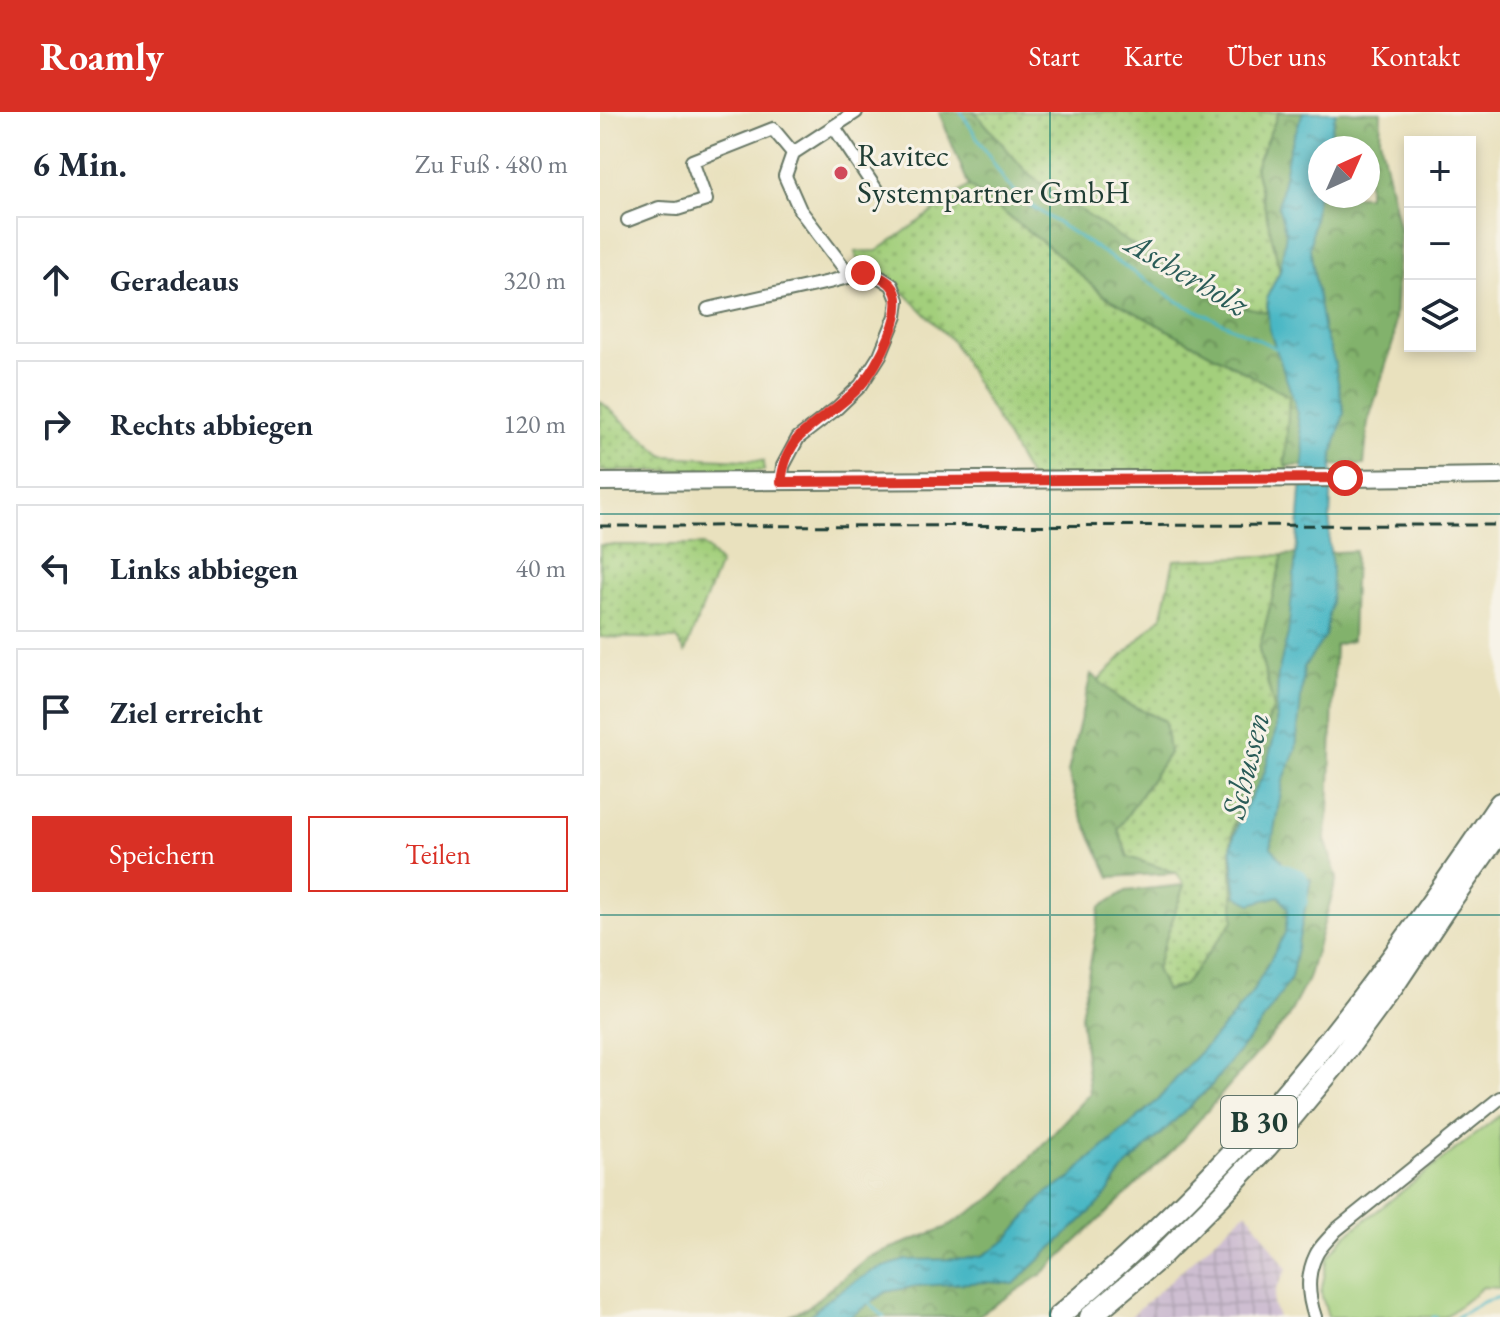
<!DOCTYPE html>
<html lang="de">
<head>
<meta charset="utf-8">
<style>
  body { margin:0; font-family:"EB Garamond",serif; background:#f6f6f7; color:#1f2937 }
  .controls { position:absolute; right:24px; top:24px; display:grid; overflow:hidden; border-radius:0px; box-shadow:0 4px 12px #0003 }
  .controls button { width:72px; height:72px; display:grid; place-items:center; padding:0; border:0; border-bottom:2px solid #e0e1e3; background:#fff; color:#1f2937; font:40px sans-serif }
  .compass { position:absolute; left:708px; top:24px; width:72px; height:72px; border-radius:50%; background:#fff; box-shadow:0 4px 12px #0003; rotate:45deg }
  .stop { position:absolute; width:24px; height:24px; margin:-18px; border:6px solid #d93025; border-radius:50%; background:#fff }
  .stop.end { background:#d93025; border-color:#fff; box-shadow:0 2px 8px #0008 }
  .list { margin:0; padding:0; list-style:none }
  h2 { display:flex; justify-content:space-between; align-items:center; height:104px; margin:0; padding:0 32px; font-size:34px }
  h2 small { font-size:26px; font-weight:400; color:#747a83 }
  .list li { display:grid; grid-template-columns:52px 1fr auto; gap:24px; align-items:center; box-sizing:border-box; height:128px; margin:0 16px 16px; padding:0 16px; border:2px solid #e0e1e3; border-radius:0px }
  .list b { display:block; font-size:30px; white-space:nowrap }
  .list em { font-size:26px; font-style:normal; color:#747a83 }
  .actions { display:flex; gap:16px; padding:24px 32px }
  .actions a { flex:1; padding:18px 0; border:2px solid #d93025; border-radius:0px; text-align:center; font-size:28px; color:#d93025 }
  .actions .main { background:#d93025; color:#fff }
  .icon { flex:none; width:44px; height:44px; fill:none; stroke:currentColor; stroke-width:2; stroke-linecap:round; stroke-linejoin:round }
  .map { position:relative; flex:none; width:900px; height:1205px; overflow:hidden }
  header { display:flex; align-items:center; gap:48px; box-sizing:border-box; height:112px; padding:0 40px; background:#d93025; color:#fff }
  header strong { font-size:38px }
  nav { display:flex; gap:44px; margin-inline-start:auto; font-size:28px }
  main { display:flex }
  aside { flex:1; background:#fff }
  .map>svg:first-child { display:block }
</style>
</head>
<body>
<header>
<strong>Roamly</strong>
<nav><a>Start</a><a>Karte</a><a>Über uns</a><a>Kontakt</a></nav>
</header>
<main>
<aside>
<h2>6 Min.<small>Zu Fuß · 480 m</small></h2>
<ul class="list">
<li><svg class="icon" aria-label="ahead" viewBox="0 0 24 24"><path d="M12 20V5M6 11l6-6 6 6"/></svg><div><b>Geradeaus</b></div><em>320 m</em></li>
<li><svg class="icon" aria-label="right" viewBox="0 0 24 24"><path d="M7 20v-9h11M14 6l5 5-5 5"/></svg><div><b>Rechts abbiegen</b></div><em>120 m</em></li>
<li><svg class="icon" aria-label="left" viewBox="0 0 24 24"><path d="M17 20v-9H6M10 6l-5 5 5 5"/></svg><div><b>Links abbiegen</b></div><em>40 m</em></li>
<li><svg class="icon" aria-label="arrive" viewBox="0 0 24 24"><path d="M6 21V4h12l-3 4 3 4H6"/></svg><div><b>Ziel erreicht</b></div></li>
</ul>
<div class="actions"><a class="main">Speichern</a><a>Teilen</a></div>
</aside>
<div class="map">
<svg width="900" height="1205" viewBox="0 0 900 1205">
  <defs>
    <pattern id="industrial-grid" width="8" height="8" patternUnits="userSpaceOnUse" patternTransform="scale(2)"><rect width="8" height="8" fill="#cebed1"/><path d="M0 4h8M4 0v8" fill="none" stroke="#b0a4b4"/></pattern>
    <pattern id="grass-dots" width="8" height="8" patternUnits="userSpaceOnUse" patternTransform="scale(2)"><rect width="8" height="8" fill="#a3cf7c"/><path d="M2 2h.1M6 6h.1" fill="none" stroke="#84a966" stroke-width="1.8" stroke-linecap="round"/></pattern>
    <pattern id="forest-crowns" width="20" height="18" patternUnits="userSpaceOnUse" patternTransform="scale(2)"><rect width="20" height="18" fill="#82b26c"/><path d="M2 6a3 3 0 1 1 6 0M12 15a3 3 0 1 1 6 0" fill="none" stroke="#6a925a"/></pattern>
    <pattern id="water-ripples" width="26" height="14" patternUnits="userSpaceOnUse" patternTransform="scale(2)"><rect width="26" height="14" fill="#4ab7c5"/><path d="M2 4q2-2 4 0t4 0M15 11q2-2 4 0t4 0" fill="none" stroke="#3d96a1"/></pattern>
  </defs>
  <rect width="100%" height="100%" fill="#f7f3e8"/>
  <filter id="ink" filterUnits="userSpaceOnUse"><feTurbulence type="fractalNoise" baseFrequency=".0125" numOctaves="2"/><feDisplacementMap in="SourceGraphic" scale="16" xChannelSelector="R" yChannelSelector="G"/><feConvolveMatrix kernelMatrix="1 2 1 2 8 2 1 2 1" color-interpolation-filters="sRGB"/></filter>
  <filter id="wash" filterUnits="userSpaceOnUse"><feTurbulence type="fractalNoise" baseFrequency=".006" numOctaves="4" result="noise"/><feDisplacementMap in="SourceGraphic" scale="32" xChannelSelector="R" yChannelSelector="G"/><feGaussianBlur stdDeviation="1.8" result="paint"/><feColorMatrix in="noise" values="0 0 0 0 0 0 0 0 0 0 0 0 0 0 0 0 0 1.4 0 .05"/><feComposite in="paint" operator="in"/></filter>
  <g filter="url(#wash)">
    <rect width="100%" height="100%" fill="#e9e1be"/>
    <path fill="url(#industrial-grid)" d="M647,1099L687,1157L676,1177L673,1192L678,1205H530Z"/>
    <path fill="url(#grass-dots)" stroke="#618658" stroke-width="2" d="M375,0H679L655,55L680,159L667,185L668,201L632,192L521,126L428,63Z
      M369,74L449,135L503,183L689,284L686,354L694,366L431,368L353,230L284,160L259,153L255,140L277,139Z
      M0,289L64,344L164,349V359H0Z
      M0,433H103L120,451L85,540L77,527L0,525Z
      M683,443L659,538L674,595L638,681L631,734L634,808L584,873L565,880L556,857L584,773L577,761L528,745L518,717L569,641L565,609L523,589L498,569L562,504L574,448Z"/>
    <path fill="url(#forest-crowns)" stroke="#507850" stroke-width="2" fill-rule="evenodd" d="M339,0H375L429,63L521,126L632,192L667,200V185L680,159L655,55L679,0H781L780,26L800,120L794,227L768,310L764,353L685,354L689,284L503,183L449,135L369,74ZM720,36H768V84H720Z
      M755,439L752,529L735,533L729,698L725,727L737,766L708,867L687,907L574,1037L441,1163L376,1205H188L208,1195L268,1145L345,1116L395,1084L490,981L481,904L500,795L526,779L584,773L556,857L566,879L584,873L634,808L631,734L638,681L674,595L659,538L683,443Z
      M491,562L523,590L565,609L569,641L518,717L528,745L577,761L510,765L479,698L468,660Z"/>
    <path fill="#a3cf7c" stroke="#618658" stroke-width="2" d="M900,1003V1176L883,1175L845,1205H728L721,1181L728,1145L746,1123Z"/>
    <path fill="url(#water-ripples)" stroke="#347a7c" stroke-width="2" d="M703,0H736L727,36H720V64L710,136L724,220L734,248L744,301L733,341L729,431L732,455L731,491L725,525L704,555L696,637L683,669L671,735L681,748L685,767L698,761L711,767L691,866L658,916L611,974L524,1057L502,1089L414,1172L387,1170L317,1174L286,1180L250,1205H209L222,1192L247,1174L277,1157L306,1148L365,1147L384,1143L407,1128L445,1082L470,1067L486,1050L557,989L586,955L622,917L653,879L685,821L688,797L679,784L651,792L637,784L631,734L641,703L664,662L676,618L678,561L688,522L697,432L704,339L695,292L669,217L667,185L680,159L686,121L678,94L689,38Z"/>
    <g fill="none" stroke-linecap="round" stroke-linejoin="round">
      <path stroke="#4ab7c5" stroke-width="3" d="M361,0L406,71L430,93L579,190L678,237
        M269,1191L284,1205
        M833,1205H836
        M856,1205L885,1189L900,1185"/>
      <path stroke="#4ab7c5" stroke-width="20" d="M665,745L668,756L698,767V788"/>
    </g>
  </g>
  <g filter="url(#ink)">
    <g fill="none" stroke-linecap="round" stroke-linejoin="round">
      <defs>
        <path id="minor" d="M234,15L277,79
          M28,108L59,96L77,97L106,88L92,49L173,17L193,41
          M251,165L200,98L185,64L193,41L256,0
          M108,197L229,170L263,161L281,166L292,173L298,188L296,204L280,243L261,273L237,296L198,326L183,354L181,370
          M715,1205C708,1185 706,1163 716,1143C720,1134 730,1126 736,1118L900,986"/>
        <path id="tertiary" d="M0,370L745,366L900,364"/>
        <path id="trunk" d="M458,1205C509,1162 558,1117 605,1069C717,954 811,823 900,691
          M490,1205L556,1149L620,1085L667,1035L737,951L793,875L845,797L900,719"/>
      </defs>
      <use href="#minor" stroke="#667664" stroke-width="16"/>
      <use href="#tertiary" stroke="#667664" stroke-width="20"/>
      <use href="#trunk" stroke="#667664" stroke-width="24"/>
      <use href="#minor" stroke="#fff" stroke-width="12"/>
      <use href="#tertiary" stroke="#fff" stroke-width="16"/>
      <use href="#trunk" stroke="#fff" stroke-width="20"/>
      <path stroke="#1f3d34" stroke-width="3" stroke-dasharray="12 6" stroke-linecap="butt" d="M0,414L900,413"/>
    </g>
  </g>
  <g fill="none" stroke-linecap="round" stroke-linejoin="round" filter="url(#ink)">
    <path stroke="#d93025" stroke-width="10" d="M263,161C273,163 284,165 291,173C311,194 277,255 261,273C243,294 218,306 199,325C188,337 183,355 181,370L745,366"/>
  </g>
  <path fill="none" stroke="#0f766e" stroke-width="2" stroke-opacity="0.55" d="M450,0V1205M0,402H900M0,803H900"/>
  <circle fill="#d1495b" stroke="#f7f3e8" stroke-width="3" cx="241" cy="61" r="8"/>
  <g text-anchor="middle" stroke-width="6" stroke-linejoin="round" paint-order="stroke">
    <rect fill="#f7f3e8" stroke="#60746a" stroke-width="2" x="621" y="984" width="76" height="52" rx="6"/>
    <g font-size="30" font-weight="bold" fill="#1f3d34">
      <text x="659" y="1020">B 30</text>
    </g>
    <g font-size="32" fill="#1f3d34" stroke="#f7f3e8" text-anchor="start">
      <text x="257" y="54">Ravitec<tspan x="257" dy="37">Systempartner GmbH</tspan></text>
    </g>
    <g font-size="34" font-style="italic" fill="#2a5c58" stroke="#f7f3e8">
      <text transform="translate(588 161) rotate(30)" y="12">Ascherholz</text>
      <text transform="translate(645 653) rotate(-76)" y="12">Schussen</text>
    </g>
  </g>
</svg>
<div class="controls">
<button>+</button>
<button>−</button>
<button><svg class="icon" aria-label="layers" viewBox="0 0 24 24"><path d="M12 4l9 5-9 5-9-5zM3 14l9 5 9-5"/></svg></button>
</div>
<svg class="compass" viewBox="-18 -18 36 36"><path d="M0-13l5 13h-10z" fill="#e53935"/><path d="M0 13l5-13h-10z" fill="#747a83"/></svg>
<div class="stop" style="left:745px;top:366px"></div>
<div class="stop end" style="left:263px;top:161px"></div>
</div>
</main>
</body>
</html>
